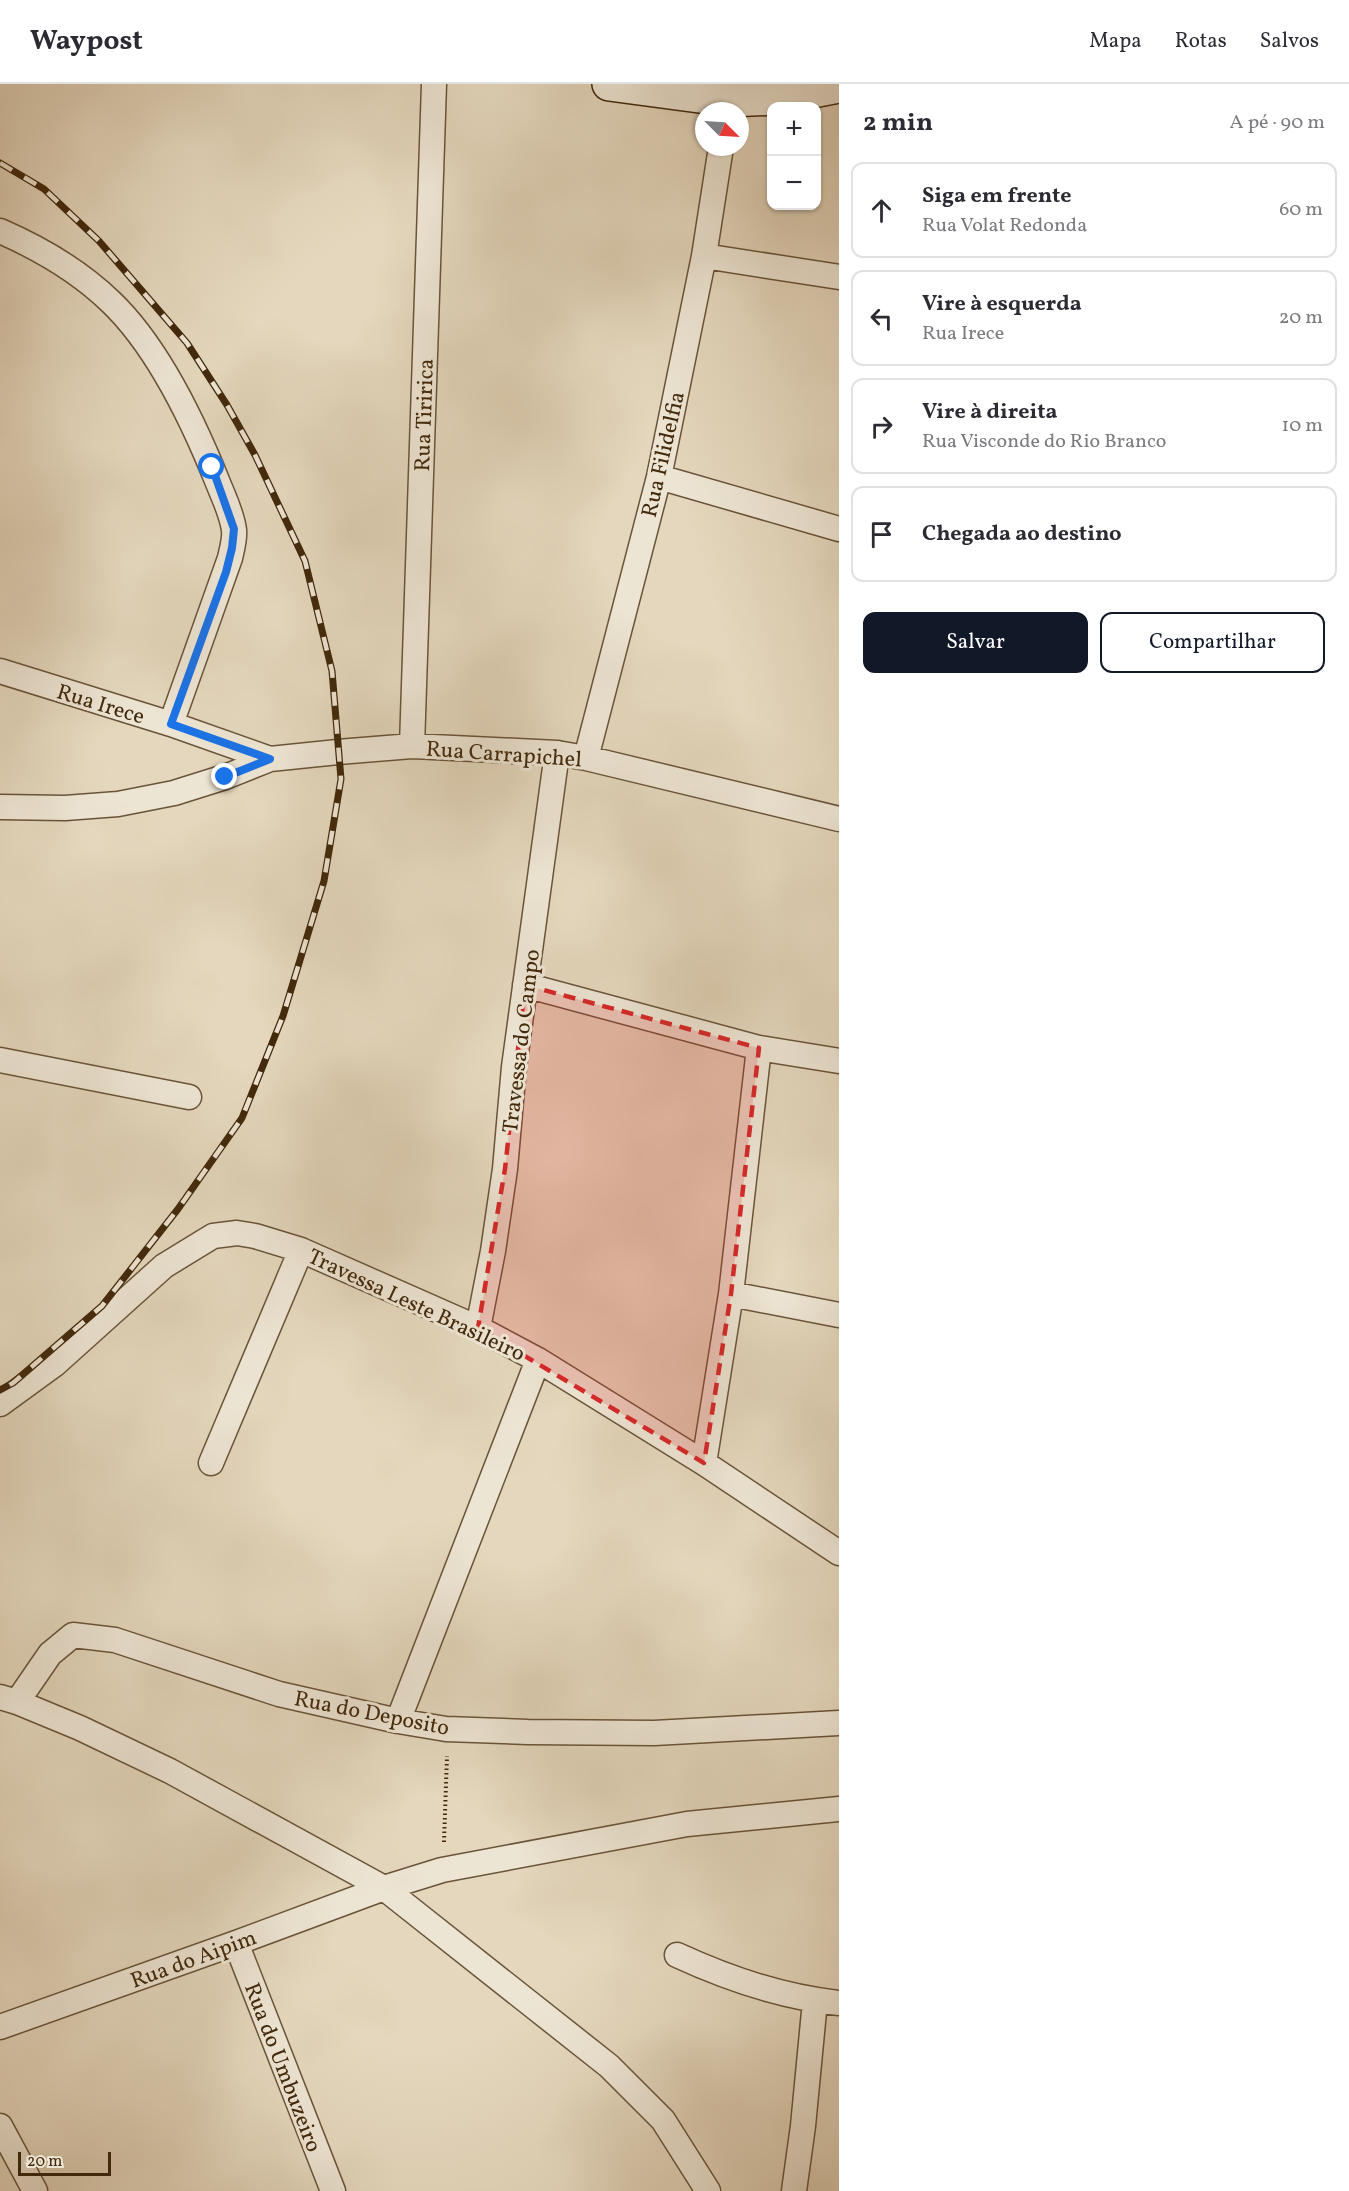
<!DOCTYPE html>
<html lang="pt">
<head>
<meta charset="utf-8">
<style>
  body { margin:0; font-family:Vollkorn,serif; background:#f7f7f7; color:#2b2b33 }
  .controls { position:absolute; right:18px; top:18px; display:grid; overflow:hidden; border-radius:12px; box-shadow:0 2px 4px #0004 }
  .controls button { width:54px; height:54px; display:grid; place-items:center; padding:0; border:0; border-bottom:2px solid #e1e1e2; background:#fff; color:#2b2b33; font:30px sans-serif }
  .compass { position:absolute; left:695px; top:18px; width:54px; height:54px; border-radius:50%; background:#fff; box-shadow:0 2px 4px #0004; rotate:114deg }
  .scale { position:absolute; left:18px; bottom:15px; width:93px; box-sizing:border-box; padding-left:6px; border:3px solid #42290b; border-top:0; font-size:16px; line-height:21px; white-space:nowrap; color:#42290b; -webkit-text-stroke:4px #ede5d4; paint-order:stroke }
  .stop { position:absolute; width:18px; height:18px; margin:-14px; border:4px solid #1a73e8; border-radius:50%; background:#fff }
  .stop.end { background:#1a73e8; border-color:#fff; box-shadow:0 2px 6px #0008 }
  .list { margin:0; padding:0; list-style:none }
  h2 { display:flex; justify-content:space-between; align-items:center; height:78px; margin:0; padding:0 24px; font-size:26px }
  h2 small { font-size:20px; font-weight:400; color:#7c7c81 }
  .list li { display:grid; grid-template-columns:39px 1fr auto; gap:18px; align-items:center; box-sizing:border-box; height:96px; margin:0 12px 12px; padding:0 12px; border:2px solid #e1e1e2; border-radius:12px }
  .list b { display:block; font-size:22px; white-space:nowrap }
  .list p { margin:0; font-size:20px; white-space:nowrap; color:#7c7c81 }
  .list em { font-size:20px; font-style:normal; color:#7c7c81 }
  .actions { display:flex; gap:12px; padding:18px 24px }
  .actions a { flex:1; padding:14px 0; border:2px solid #111827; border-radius:12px; text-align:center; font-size:21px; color:#111827 }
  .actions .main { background:#111827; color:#fff }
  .icon { flex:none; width:33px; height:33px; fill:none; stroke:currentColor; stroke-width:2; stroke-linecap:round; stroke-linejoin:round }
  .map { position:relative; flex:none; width:839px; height:2107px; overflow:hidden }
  header { display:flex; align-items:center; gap:36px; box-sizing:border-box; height:84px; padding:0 30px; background:#fff; border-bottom:2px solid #e1e1e2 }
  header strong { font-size:28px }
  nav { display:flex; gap:33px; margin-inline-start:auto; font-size:21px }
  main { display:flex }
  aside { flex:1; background:#fff }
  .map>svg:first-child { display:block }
</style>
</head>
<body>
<header>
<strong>Waypost</strong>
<nav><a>Mapa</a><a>Rotas</a><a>Salvos</a></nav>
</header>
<main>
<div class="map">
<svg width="839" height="2107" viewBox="0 0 839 2107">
  <rect width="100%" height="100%" fill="#e4d7bd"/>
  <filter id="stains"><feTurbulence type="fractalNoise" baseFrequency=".00333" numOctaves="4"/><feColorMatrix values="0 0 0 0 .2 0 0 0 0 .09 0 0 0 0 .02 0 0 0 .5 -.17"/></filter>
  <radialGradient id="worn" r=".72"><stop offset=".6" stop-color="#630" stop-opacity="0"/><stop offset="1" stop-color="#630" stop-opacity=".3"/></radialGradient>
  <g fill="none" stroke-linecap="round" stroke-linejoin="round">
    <defs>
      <path id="street" d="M0,147C39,164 80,188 111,218C158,263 194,339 218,399C224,414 232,430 234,446C235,455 232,465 230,474L171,640
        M704,172L839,193
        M659,393L839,445
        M0,587L171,640L270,675
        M412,662L434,0
        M586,674L659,393L704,172L721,63
        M0,723L65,724L118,720L174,709L225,693L270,675L338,668L412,662L557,669L586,674L839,735
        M525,901L759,964L839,977
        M0,976L189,1013
        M731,1210L839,1231
        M478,1244L493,1167L505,1085L514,983L557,669
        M0,1320L55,1280L164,1182L213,1152L237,1149L255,1152L301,1166L478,1244L538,1276L704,1379L839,1469
        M211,1379L301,1166
        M704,1379L731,1210L759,964
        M0,1613L17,1618L80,1644L170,1687L384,1804L609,1982L663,2036L708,2107
        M17,1618L50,1570L73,1551L115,1556L279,1610L398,1637L446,1645L528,1648L654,1649L839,1639
        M398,1637L538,1276
        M236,1859L333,2107
        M677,1871C729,1895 781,1913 839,1919
        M0,1943L236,1859L384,1804L442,1786L687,1740L839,1725
        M0,2042L35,2107
        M794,2107L803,2042L815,1917"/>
      <path id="secondary" d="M609,0L729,16L777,14L839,2"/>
    </defs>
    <use href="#street" stroke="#6a5438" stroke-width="27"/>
    <use href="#secondary" stroke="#42290b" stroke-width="36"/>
    <path stroke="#42290b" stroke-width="4" stroke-dasharray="1.5 3" stroke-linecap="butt" d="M444,1758L447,1672"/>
    <use href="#street" stroke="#ede5d4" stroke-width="24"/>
    <use href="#secondary" stroke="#ede5d4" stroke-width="33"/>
    <defs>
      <path id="rail" d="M0,79L44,105L99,157L187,259L227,321L255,371L305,477L332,587L341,695L324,797L283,932L242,1034L178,1125L102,1222L13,1299L0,1306"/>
    </defs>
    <use href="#rail" stroke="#42290b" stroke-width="7"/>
    <use href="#rail" stroke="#ede5d4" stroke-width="4.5" stroke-dasharray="14" stroke-linecap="butt"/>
  </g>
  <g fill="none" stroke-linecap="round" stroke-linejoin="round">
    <path stroke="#1a73e8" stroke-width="8" d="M212,383L234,445L232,464L226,488L171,640L270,675L225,693"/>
  </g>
  <path fill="#d62828" fill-opacity="0.2" stroke="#d62828" stroke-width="4.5" stroke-dasharray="12 8" stroke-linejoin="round" d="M525,901L759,964L731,1210L704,1379L478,1244L505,1085Z"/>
  <g text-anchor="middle" stroke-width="6" stroke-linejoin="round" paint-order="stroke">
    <g font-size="22" fill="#42290b" stroke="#ede5d4">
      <text transform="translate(423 331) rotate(-88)" y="8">Rua Tiririca</text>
      <text transform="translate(662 370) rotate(-77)" y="8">Rua Filidelfia</text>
      <text transform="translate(101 619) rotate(17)" y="8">Rua Irece</text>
      <text transform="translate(504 669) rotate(4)" y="8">Rua Carrapichel</text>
      <text transform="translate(520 957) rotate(-83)" y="8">Travessa do Campo</text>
      <text transform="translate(417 1220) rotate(25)" y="8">Travessa Leste Brasileiro</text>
      <text transform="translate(372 1628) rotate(11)" y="8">Rua do Deposito</text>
      <text transform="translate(193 1874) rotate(-20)" y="8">Rua do Aipim</text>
      <text transform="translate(284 1983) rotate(69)" y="8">Rua do Umbuzeiro</text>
    </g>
  </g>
  <rect width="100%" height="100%" filter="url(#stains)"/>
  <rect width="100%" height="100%" fill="url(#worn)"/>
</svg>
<div class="controls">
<button>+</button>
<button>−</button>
</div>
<svg class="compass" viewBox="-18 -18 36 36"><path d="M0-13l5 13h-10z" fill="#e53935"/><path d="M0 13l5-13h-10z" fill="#7c7c81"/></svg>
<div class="scale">20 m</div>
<div class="stop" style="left:212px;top:383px"></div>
<div class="stop end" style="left:225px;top:693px"></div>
</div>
<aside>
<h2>2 min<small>A pé · 90 m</small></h2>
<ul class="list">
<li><svg class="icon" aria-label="ahead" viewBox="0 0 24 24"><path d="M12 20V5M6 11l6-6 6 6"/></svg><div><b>Siga em frente</b><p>Rua Volat Redonda</p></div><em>60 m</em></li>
<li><svg class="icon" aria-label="left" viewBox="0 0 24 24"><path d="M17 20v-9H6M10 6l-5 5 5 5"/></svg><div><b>Vire à esquerda</b><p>Rua Irece</p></div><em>20 m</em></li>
<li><svg class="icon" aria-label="right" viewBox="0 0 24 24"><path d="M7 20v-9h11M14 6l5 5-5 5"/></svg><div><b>Vire à direita</b><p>Rua Visconde do Rio Branco</p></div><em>10 m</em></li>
<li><svg class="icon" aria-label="arrive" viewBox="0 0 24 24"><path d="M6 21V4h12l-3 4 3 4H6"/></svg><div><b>Chegada ao destino</b></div></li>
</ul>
<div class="actions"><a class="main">Salvar</a><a>Compartilhar</a></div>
</aside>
</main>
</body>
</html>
